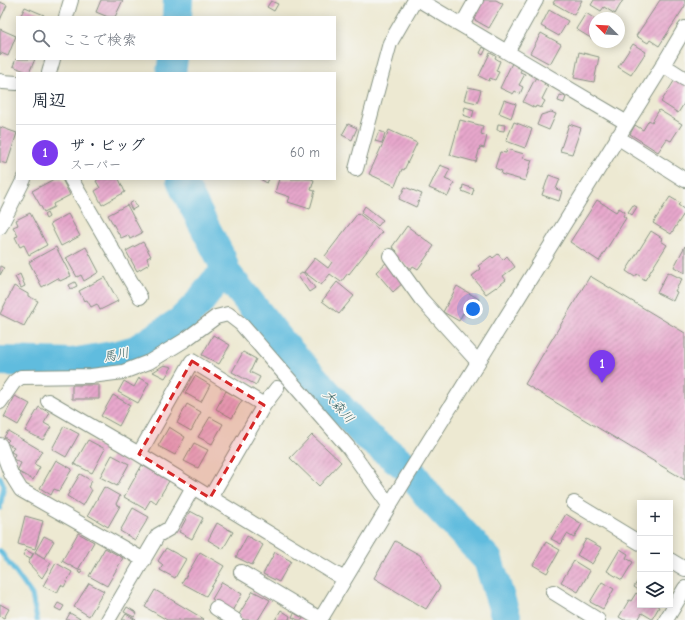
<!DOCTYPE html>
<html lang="ja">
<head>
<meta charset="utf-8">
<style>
  body { margin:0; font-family:"Comic Neue","Klee One",sans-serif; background:#f2f2f3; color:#1f2937 }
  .controls { position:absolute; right:12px; bottom:12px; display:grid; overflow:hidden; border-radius:0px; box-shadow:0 2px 10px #0003 }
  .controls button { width:36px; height:36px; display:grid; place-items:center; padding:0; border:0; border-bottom:1px solid #e0e1e3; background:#fff; color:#1f2937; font:20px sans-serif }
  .compass { position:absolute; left:589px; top:12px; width:36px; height:36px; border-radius:50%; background:#fff; box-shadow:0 2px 10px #0003; rotate:294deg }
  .you { position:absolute; left:473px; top:309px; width:14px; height:14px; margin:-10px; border:3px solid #fff; border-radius:50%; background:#1a73e8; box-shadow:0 0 0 6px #1a73e833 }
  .badge { display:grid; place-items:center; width:26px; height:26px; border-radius:50%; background:#7c3aed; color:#fff; font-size:13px; font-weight:700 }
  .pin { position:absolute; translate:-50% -33px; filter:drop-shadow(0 1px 2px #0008) }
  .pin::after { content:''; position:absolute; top:21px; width:14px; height:12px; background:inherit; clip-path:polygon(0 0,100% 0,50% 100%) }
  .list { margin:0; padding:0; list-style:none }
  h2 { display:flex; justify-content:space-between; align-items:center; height:52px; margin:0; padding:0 16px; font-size:17px }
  h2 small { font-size:13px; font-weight:400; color:#747a83 }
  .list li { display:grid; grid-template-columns:26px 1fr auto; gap:12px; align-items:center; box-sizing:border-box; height:56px; padding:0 16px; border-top:1px solid #e0e1e3 }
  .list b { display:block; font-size:15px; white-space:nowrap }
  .list p { margin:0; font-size:13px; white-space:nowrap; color:#747a83 }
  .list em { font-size:13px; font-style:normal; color:#747a83 }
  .icon { flex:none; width:22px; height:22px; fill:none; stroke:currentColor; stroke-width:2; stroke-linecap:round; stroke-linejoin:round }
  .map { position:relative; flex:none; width:685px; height:620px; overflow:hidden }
  .search { position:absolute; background:#fff; box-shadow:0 2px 10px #0003; left:16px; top:16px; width:320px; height:44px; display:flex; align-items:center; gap:10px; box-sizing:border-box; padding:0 14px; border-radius:0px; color:#747a83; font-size:15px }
  .panel { position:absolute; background:#fff; box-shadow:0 2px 10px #0003; left:16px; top:72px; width:320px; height:108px; border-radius:0px }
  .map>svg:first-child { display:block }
</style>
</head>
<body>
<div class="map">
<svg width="685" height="620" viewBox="0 0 685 620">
  <defs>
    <pattern id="building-hatch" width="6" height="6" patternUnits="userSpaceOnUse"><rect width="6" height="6" fill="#e7a7cc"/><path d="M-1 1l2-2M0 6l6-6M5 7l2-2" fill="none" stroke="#bb89a6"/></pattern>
  </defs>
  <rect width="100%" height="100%" fill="#f6f6f2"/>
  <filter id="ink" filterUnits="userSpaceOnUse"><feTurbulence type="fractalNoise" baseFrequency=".025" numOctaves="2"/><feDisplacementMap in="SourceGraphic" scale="8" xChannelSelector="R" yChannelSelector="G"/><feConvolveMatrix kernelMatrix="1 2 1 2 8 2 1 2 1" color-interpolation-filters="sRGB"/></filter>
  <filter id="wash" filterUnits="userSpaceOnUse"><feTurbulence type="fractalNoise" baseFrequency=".012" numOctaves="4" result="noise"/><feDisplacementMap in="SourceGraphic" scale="16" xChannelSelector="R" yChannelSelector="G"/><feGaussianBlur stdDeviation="0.9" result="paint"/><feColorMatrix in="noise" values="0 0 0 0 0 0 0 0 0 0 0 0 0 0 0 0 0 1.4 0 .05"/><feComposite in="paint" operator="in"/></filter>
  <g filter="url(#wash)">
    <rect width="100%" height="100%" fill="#ede9d2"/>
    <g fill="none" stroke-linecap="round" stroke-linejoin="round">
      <path stroke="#60bcde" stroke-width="5" d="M0,370L5,361
        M0,477L4,486L0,508
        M0,551L32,595L37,620"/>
      <path stroke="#60bcde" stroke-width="30" d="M177,17L178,0
        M171,73L173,59
        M181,179L184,187L221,258L226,273L282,343L364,434L407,467L430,498L488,560L505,614L507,620
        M0,361L72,363L118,355L136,350L180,322L198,304L214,283L226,273"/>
    </g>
    <g id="blocks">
      <path fill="url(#building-hatch)" d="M101,0H123L115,17H108L96,12Z
        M483,0H496L503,4L489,28L473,19Z
        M555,0H582L574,15L553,3Z
        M594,0H623L615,14L604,7L601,11L591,5Z
        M660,0H685V6L659,46L650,40L648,43L636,36Z
        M271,1L278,4L274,11L267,7Z
        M0,2L7,5L0,20Z
        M25,7L44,15L43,17H20Z
        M549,10L568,21L559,36L541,26Z
        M586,13L595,19V38L594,40L576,29Z
        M0,29L16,36L8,56L1,53L0,55Z
        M541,33L561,44L550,64L530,53Z
        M633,44L646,52L631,75L618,67Z
        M483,47L486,49L483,55L480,53Z
        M579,52L599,57L594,82L574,78Z
        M490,53L496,56L495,58L500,61L496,71L499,72L495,80L490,78L489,81L479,76Z
        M16,59H35L29,73L13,66Z
        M512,63L522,68L520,72L525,74L519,85L523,87L520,94L515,91L513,94L500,88Z
        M536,77L545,82L544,85L548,87L542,99L545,101L541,108L536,106L535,108L523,102Z
        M676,78L685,84V102L678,113L661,102Z
        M468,87L481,90L477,103L464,100Z
        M560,95L566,97L564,103L558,101Z
        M504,100L516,104L511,118L499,113Z
        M465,107L474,110L472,118L463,115Z
        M659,110L682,124L671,141L667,139L658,152L630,134L635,125L643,130L649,120L652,122Z
        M551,112L556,114L549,130L537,125L541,115Z
        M460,120L483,126L481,134L487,136L484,148L480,147L476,162L450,155Z
        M514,122L532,129L525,148L506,141Z
        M348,124L357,128L352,140L342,135Z
        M498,124L505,125L504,131L497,130Z
        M569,124L581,128L572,154L560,151Z
        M0,127L17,133L7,164L0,162Z
        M389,130L417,143L404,170L402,169L395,186L369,174Z
        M379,131L385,133L382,143L375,141Z
        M507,149L524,154L523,158L532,160L525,181L501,174L502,171L495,168L500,152L506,153Z
        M440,165L450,169L445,179L454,183L448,196L429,188Z
        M549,175L560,179L556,189L562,191L559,201L542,195Z
        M54,179H62L70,195L53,204L54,207L44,212L32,191Z
        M99,179H119L125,192L102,205L95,191L100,188L96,181Z
        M260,179H269L267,183Z
        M279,179H311L314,180L311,190L315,191L310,209L288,202L290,197L275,192Z
        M463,185L474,189L472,195L462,191Z
        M405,187L422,194L416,207L399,199Z
        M670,197L680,203L678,205L685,210V212L671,234L653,223Z
        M597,200L616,212L619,208L625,212L623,216L626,218L599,261L570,242Z
        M134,201L137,207L132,210L129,204Z
        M127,205L142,233L130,239L128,235L121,238L108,215Z
        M633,205L637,207L632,215L628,212Z
        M365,206L383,220L378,226L361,213Z
        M30,213L47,245L29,255L24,245L20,247L15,237L18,236L13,227L18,225L16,220Z
        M47,213L49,217L46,219L44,215Z
        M358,213L382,232L349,274L348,273L341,282L330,274L321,285L304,272L315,258L328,268L332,262L325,256Z
        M68,214L80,236L61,246L50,224Z
        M407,226L434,246L418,269L413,266L411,269L394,256L397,251L392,247Z
        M651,231L662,238L661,241L667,245L645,280L637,274L635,277L626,271Z
        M143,242L151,256L147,258L149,264L137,271L126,251Z
        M685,246V273L674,267Z
        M56,247L71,276L60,281L58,278L42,287L29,262Z
        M86,247L99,272L84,281L81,275L77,277L66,258Z
        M498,254L503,260L507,256L515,267L503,276L506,280L496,288V287L486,294L472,276L481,269L478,266L491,256L493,258Z
        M387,262L404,282L393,292L376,272Z
        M0,266L4,268L0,275Z
        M303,272L315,288L309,292L298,276Z
        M668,272L682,279L675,291L677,292L673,301L657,293Z
        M20,274L25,286L21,288L15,277Z
        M590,276L685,333V480L525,384Z
        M105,277L118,301L100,310L97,304L91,307L87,300L84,301L79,291Z
        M75,282L77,286L71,289L69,285Z
        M337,282L354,296L339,314L322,301Z
        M14,286L28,294V296L38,301L24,326L0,314Z
        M457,286L479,299L469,317L463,313L459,321L443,312Z
        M213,335L230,345L219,364L202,355Z
        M243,352L256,359L250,372L260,377L256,385L232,372Z
        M164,365L172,367L165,378L153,372Z
        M195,376L210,385L201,402L185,393Z
        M139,378L149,383L138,403L118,392L124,381L134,387Z
        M72,385H99V399H72Z
        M226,391L242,400L232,418L216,409Z
        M113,395L130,405L119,426L101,416Z
        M15,396L30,404L18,425L4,417Z
        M187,404L201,412L191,431L177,423Z
        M39,407L50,413L44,423L51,427L43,440L25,431Z
        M210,417L223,424L212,444L198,437Z
        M64,426L79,434L66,457L52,449Z
        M169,427L185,437L175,455L158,446Z
        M8,431L42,451L34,464L40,467L33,480L17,471L21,463L13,459L15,454L11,452L14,447L6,443L9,440L4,437Z
        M312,435L341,462L319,486L290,458Z
        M88,440L105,449L92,473L74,464Z
        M194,443L208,450L198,468L184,461Z
        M112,455L129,464L117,486L100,477Z
        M56,460L72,469L59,491L54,489L51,495L40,488Z
        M142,465L169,481L156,503L151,499L145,509L124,497Z
        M80,474L92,481L88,487L92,490L83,506L67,496Z
        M104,487L120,496L116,504L120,506L108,527L88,515Z
        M133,508L149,517L135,540L120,531Z
        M190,511L203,518L192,539L179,532Z
        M566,514L582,524L574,538L567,534L561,544L551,539Z
        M25,516L43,521L35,549L18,544Z
        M217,523L233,532L223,549L208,540Z
        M78,533L94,542L78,570L62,561Z
        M44,536L54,541L44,558L35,552Z
        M247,536L263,545L252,565L236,557Z
        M586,539L602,548L592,564L577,555Z
        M395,541L420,555L440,587L426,609L374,578Z
        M546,542L560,550L547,573L533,565Z
        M105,548L123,558L107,586L89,576Z
        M166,548L186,559L175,578L160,570L163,565L158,561Z
        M620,549L628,554L626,558L633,562L622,580L607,571Z
        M26,550L33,554L30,559L23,555Z
        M200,552L224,566L206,596L182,583Z
        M275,552L291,561L279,582L263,574Z
        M34,553L51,563L42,578L28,563Z
        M574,561L590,571L578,592L561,582Z
        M56,563L72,572L64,587L61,585L57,593L43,586Z
        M80,569L83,571L81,574L78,572Z
        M640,577V591L634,587Z
        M222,582L242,594L232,611L212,599Z
        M602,582L614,589L603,609L590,602Z
        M89,583L104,591L89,616L74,607Z
        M155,590L204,619L203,620H167L145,607Z
        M253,591L270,600L258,620H245L238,616Z
        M636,593L640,596V605H656L659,607L652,619L642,613L638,620H624L619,617L629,600L631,601Z
        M58,603L64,606L61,611L55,608Z
        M0,604L9,609L4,618L0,616Z
        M127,607L137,613L134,617L124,612Z
        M281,610L290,616L289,619L290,620H275Z
        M70,613L82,620H66Z
        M294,613L303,618L302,620H298L292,617Z
        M126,614L136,620H122Z"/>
    </g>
  </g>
  <g filter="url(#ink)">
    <use href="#blocks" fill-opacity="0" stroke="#869383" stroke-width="1"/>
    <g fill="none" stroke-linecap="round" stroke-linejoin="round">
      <defs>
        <path id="street" d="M419,0L627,123
          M66,17L71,0
          M462,25L476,0
          M507,52L536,0
          M663,65L685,79
          M49,73L53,59
          M0,81L3,82L17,83
          M617,137L685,180
          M356,169L390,43L415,0
          M71,179L140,297
          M0,227L24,179
          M390,256L421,299L478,362
          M48,401L139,454L344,579
          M0,402L14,382L21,377L91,376L123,372L149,362L185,340L216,317L228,314L241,324L348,447L389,505
          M0,445L11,474L21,490L144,560
          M139,454L192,361L264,405
          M210,498L264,405L277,388
          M574,503L640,543
          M670,560L685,569
          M241,572L320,619
          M553,592L598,620
          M216,608L235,620
          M108,620L158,535L170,528L193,487
          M320,620L403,483L663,65L685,28
          M666,620L685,588"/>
      </defs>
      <use href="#street" stroke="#869383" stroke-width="16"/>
      <use href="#street" stroke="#fff" stroke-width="14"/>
    </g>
  </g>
  <path fill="#d62828" fill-opacity="0.2" stroke="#d62828" stroke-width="3" stroke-dasharray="8 5" stroke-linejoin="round" d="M192,361L264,405L210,498L139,454Z"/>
  <g text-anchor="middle" stroke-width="3" stroke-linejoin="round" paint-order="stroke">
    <g font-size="13" font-style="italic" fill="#2f5d5e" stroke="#f6f6f2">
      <text transform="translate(116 354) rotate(-11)" y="5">馬川</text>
      <text transform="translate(339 406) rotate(48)" y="5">大森川</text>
    </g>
  </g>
</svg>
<div class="controls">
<button>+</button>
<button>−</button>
<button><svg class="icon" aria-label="layers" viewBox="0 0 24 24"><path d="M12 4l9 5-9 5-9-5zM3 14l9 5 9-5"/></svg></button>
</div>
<svg class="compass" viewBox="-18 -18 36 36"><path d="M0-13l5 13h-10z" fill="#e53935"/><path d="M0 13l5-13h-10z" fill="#747a83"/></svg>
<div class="you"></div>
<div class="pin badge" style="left:602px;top:383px">1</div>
<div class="search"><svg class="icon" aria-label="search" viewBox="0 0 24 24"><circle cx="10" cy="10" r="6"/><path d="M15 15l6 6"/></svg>ここで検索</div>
<section class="panel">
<h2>周辺<small></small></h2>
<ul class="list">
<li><span class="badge">1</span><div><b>ザ・ビッグ</b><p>スーパー</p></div><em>60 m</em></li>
</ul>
</section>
</div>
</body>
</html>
